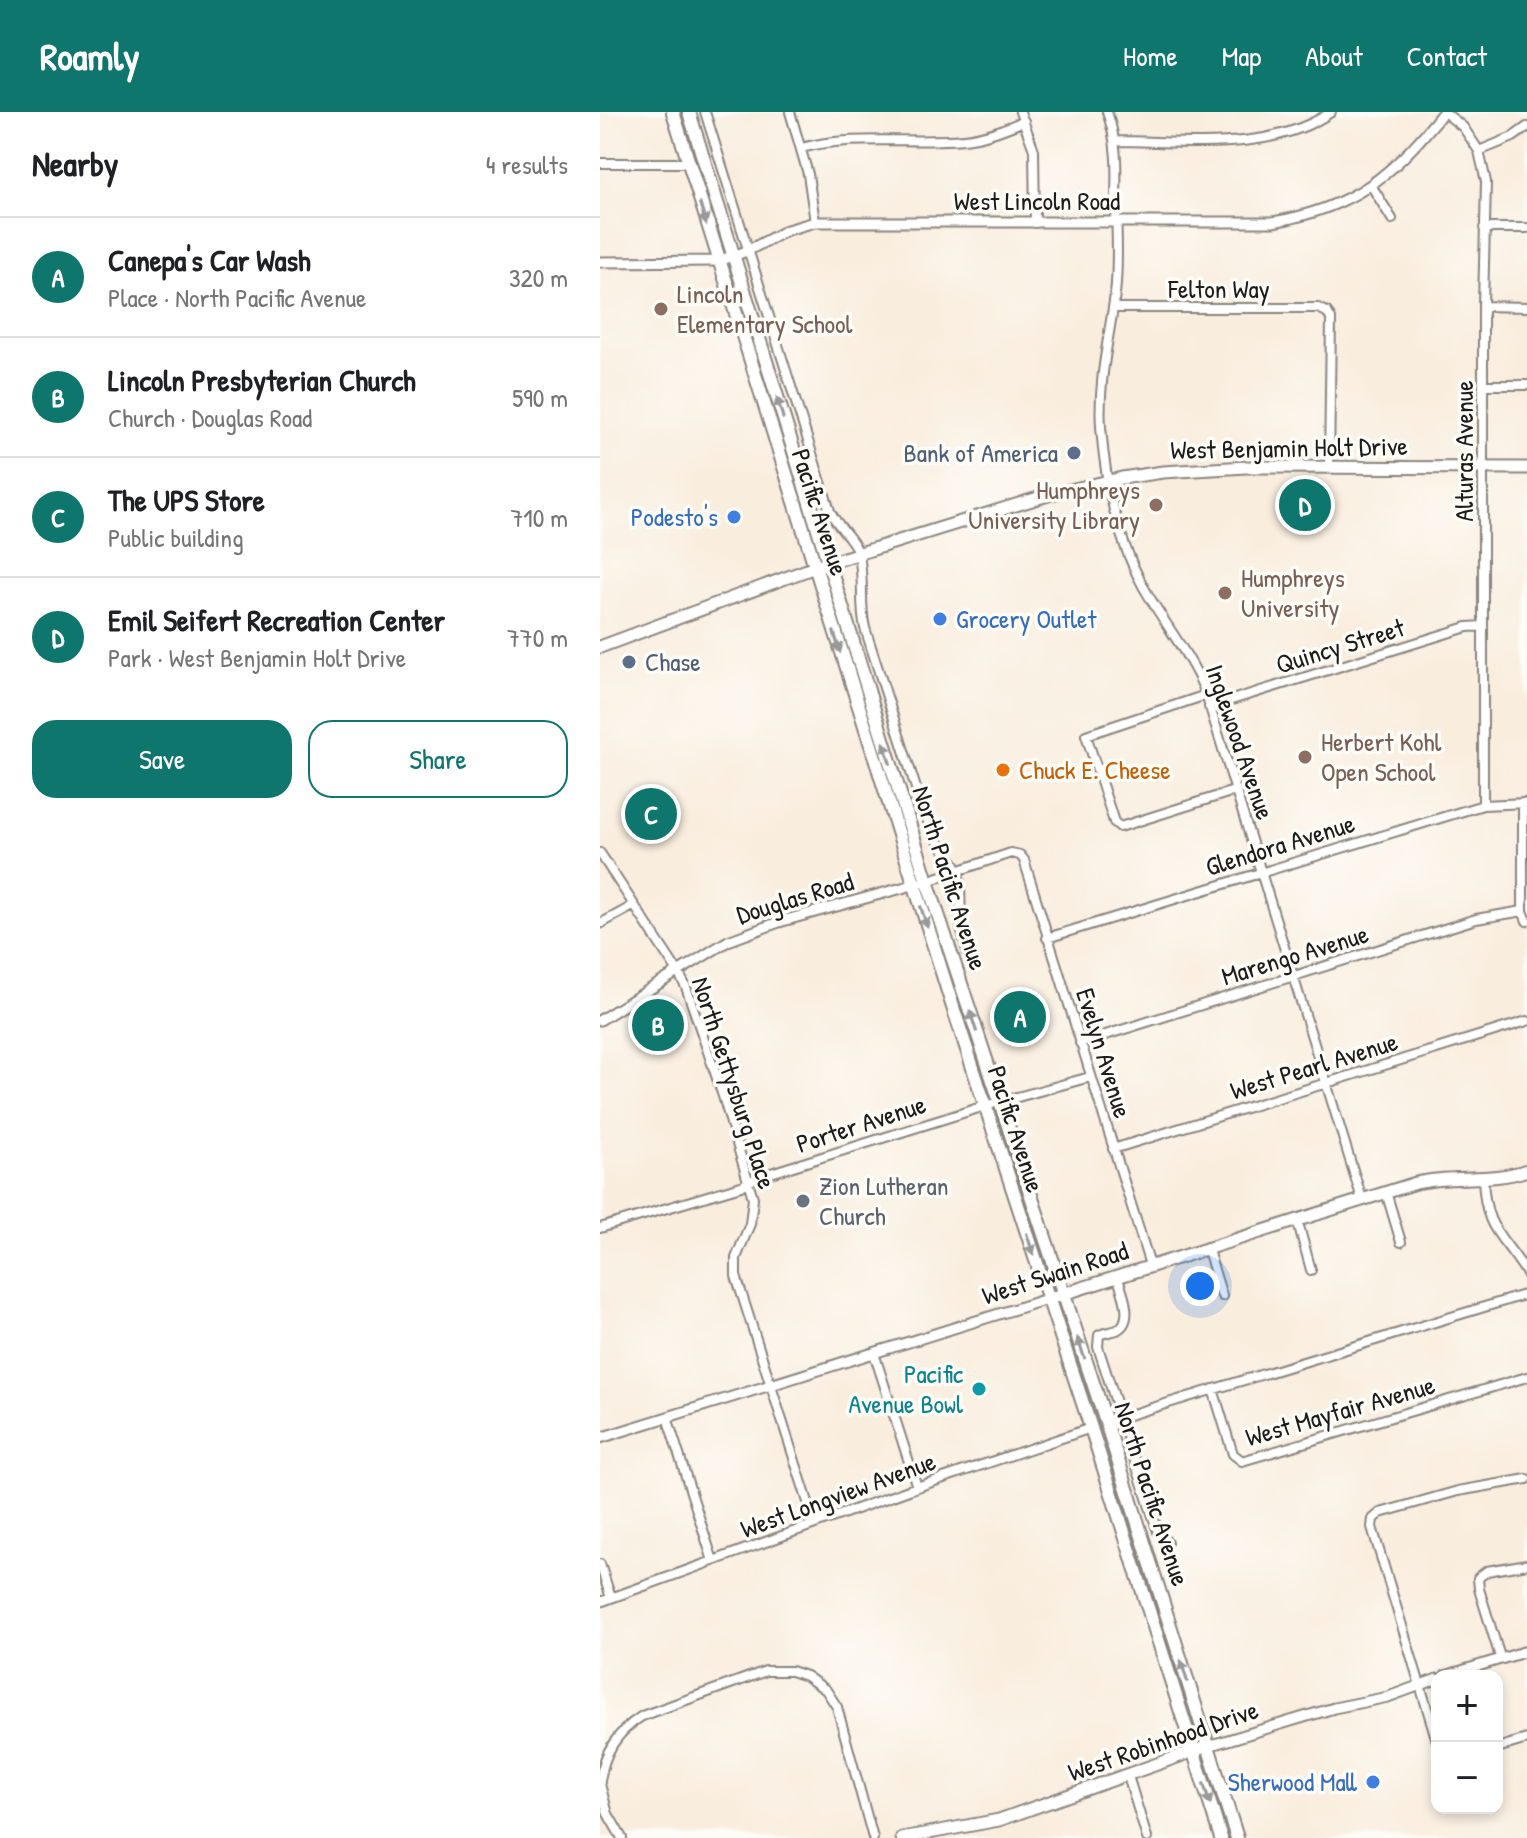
<!DOCTYPE html>
<html lang="en">
<head>
<meta charset="utf-8">
<style>
  body { margin:0; font-family:"Patrick Hand",sans-serif; background:#f6f6f6; color:#202124 }
  .controls { position:absolute; right:24px; bottom:24px; display:grid; overflow:hidden; border-radius:16px; box-shadow:0 4px 12px #0003 }
  .controls button { width:72px; height:72px; display:grid; place-items:center; padding:0; border:0; border-bottom:2px solid #e0e0e0; background:#fff; color:#202124; font:40px sans-serif }
  .you { position:absolute; left:600px; top:1174px; width:28px; height:28px; margin:-20px; border:6px solid #fff; border-radius:50%; background:#1a73e8; box-shadow:0 0 0 12px #1a73e833 }
  .badge { display:grid; place-items:center; width:52px; height:52px; border-radius:50%; background:#0f766e; color:#fff; font-size:26px; font-weight:700 }
  .pin { position:absolute; translate:-50% -50%; border:4px solid #fff; box-shadow:0 2px 8px #0006 }
  .list { margin:0; padding:0; list-style:none }
  h2 { display:flex; justify-content:space-between; align-items:center; height:104px; margin:0; padding:0 32px; font-size:34px }
  h2 small { font-size:26px; font-weight:400; color:#757577 }
  .list li { display:grid; grid-template-columns:52px 1fr auto; gap:24px; align-items:center; box-sizing:border-box; height:120px; padding:0 32px; border-top:2px solid #e0e0e0 }
  .list b { display:block; font-size:30px; white-space:nowrap }
  .list p { margin:0; font-size:26px; white-space:nowrap; color:#757577 }
  .list em { font-size:26px; font-style:normal; color:#757577 }
  .actions { display:flex; gap:16px; padding:24px 32px }
  .actions a { flex:1; padding:18px 0; border:2px solid #0f766e; border-radius:24px; text-align:center; font-size:28px; color:#0f766e }
  .actions .main { background:#0f766e; color:#fff }
  .map { position:relative; flex:none; width:927px; height:1726px; overflow:hidden }
  header { display:flex; align-items:center; gap:48px; box-sizing:border-box; height:112px; padding:0 40px; background:#0f766e; color:#fff }
  header strong { font-size:38px }
  nav { display:flex; gap:44px; margin-inline-start:auto; font-size:28px }
  main { display:flex }
  aside { flex:1; background:#fff }
  .map>svg:first-child { display:block }
</style>
</head>
<body>
<header>
<strong>Roamly</strong>
<nav><a>Home</a><a>Map</a><a>About</a><a>Contact</a></nav>
</header>
<main>
<aside>
<h2>Nearby<small>4 results</small></h2>
<ul class="list">
<li><span class="badge">A</span><div><b>Canepa's Car Wash</b><p>Place · North Pacific Avenue</p></div><em>320 m</em></li>
<li><span class="badge">B</span><div><b>Lincoln Presbyterian Church</b><p>Church · Douglas Road</p></div><em>590 m</em></li>
<li><span class="badge">C</span><div><b>The UPS Store</b><p>Public building</p></div><em>710 m</em></li>
<li><span class="badge">D</span><div><b>Emil Seifert Recreation Center</b><p>Park · West Benjamin Holt Drive</p></div><em>770 m</em></li>
</ul>
<div class="actions"><a class="main">Save</a><a>Share</a></div>
</aside>
<div class="map">
<svg width="927" height="1726" viewBox="0 0 927 1726">
  <rect width="100%" height="100%" fill="#fdfcf7"/>
  <filter id="ink" filterUnits="userSpaceOnUse"><feTurbulence type="fractalNoise" baseFrequency=".0125" numOctaves="2"/><feDisplacementMap in="SourceGraphic" scale="16" xChannelSelector="R" yChannelSelector="G"/><feConvolveMatrix kernelMatrix="1 2 1 2 8 2 1 2 1" color-interpolation-filters="sRGB"/></filter>
  <filter id="wash" filterUnits="userSpaceOnUse"><feTurbulence type="fractalNoise" baseFrequency=".006" numOctaves="4" result="noise"/><feDisplacementMap in="SourceGraphic" scale="32" xChannelSelector="R" yChannelSelector="G"/><feGaussianBlur stdDeviation="1.8" result="paint"/><feColorMatrix in="noise" values="0 0 0 0 0 0 0 0 0 0 0 0 0 0 0 0 0 1.4 0 .05"/><feComposite in="paint" operator="in"/></filter>
  <g filter="url(#wash)">
    <rect width="100%" height="100%" fill="#f9edde"/>
  </g>
  <g filter="url(#ink)">
    <g fill="none" stroke-linecap="round" stroke-linejoin="round">
      <defs>
        <path id="minor" d="M105,0L230,399C237,414 252,425 258,440C265,463 259,492 265,516L322,695L334,724L355,752L360,770L361,816L369,846
          M190,0L208,62L215,110
          M420,0L434,38L435,111
          M507,0C517,28 517,55 516,84C516,116 519,150 515,182C509,227 498,269 501,315C505,369 517,426 543,474C563,510 589,541 605,579L762,1087
          M844,0L863,15L879,39L886,70L883,194V693
          M515,29C585,29 670,42 731,0
          M201,36C255,22 309,32 364,27C385,25 404,17 424,9
          M879,39L913,25L927,15
          M0,51H88
          M771,73L792,107
          M884,116H927
          M883,194L927,195
          M513,196H718L727,200L731,207L729,355
          M884,273H927
          M606,583L486,623L514,710L520,715L637,678
          M609,595L867,515L883,514
          M923,691V799L927,809
          M0,741L78,860L86,875L123,984L153,1086L150,1112L136,1146V1164L215,1412
          M327,769L411,741L420,743L424,748L550,1153
          M0,812L33,794
          M447,826L883,693L927,691
          M480,931L876,807L923,799
          M513,1037L927,909
          M883,1065C885,1120 901,1120 927,1162
          M786,1080L801,1130
          M697,1107L711,1158
          M0,1116L141,1074L158,1065L385,994L490,965
          M607,1135L622,1184
          M517,1164C521,1177 536,1208 517,1218C512,1220 505,1220 499,1223L498,1235L558,1420L567,1430
          M274,1241L317,1375
          M613,1277L633,1342L642,1349L927,1265
          M67,1305L113,1449
          M506,1310L927,1182
          M0,1452L11,1486
          M0,1490L317,1375L491,1316
          M900,1545L879,1477L878,1466L887,1459L927,1452
          M837,1629L772,1415L773,1407L780,1401L858,1379L927,1367
          M897,1636L927,1627
          M528,1664L547,1726
          M0,1669C4,1640 17,1620 42,1604L166,1559H191L206,1564L226,1578L237,1595L273,1726
          M0,1672L8,1702L22,1726"/>
        <path id="tertiary" d="M0,150L118,149L147,139L187,118L215,110H673C753,96 794,63 843,0
          M0,908L128,829L179,810L320,771
          M0,1326L447,1187
          M845,1564L927,1539
          M608,1634L734,1596L788,1585L837,1567"/>
        <path id="secondary" d="M0,535L215,455L448,383L522,366L563,360L646,355L927,356
          M447,1187L816,1071C853,1062 891,1071 927,1058
          M302,1726L399,1708L608,1634"/>
        <path id="primary" d="M73,0L351,889L491,1316L621,1726
          M89,0L327,769L506,1310L637,1726"/>
      </defs>
      <use href="#minor" stroke="#8a847d" stroke-width="12"/>
      <use href="#tertiary" stroke="#8a847d" stroke-width="13"/>
      <use href="#secondary" stroke="#8a847d" stroke-width="15"/>
      <use href="#primary" stroke="#8a847d" stroke-width="16"/>
      <use href="#minor" stroke="#fff" stroke-width="8"/>
      <use href="#tertiary" stroke="#fff" stroke-width="9"/>
      <use href="#secondary" stroke="#fff" stroke-width="11"/>
      <use href="#primary" stroke="#fff" stroke-width="12"/>
    </g>
    <defs><path id="oneway-solid" d="M-6-.8H1V-3.2L6.5 0L1 3.2V.8H-6Z" transform="scale(2)"/></defs>
    <g fill="#999">
      <use href="#oneway-solid" transform="translate(103 102) rotate(73)"/>
      <use href="#oneway-solid" transform="translate(180 296) rotate(-107)"/>
      <use href="#oneway-solid" transform="translate(237 530) rotate(73)"/>
      <use href="#oneway-solid" transform="translate(287 641) rotate(-107)"/>
      <use href="#oneway-solid" transform="translate(324 805) rotate(72)"/>
      <use href="#oneway-solid" transform="translate(373 909) rotate(-108)"/>
      <use href="#oneway-solid" transform="translate(430 1132) rotate(72)"/>
      <use href="#oneway-solid" transform="translate(481 1236) rotate(-109)"/>
      <use href="#oneway-solid" transform="translate(584 1559) rotate(-107)"/>
      <use href="#oneway-solid" transform="translate(607 1682) rotate(72)"/>
    </g>
  </g>
  <g fill="#8d6e63" stroke="#fdfcf7" stroke-width="3">
    <circle cx="61" cy="197" r="8"/>
    <circle cx="556" cy="393" r="8"/>
    <circle cx="625" cy="481" r="8"/>
    <circle cx="705" cy="645" r="8"/>
  </g>
  <g fill="#5c6f8a" stroke="#fdfcf7" stroke-width="3">
    <circle cx="474" cy="341" r="8"/>
    <circle cx="29" cy="550" r="8"/>
  </g>
  <g fill="#3f7fe0" stroke="#fdfcf7" stroke-width="3">
    <circle cx="134" cy="405" r="8"/>
    <circle cx="340" cy="507" r="8"/>
    <circle cx="773" cy="1670" r="8"/>
  </g>
  <circle fill="#e8710a" stroke="#fdfcf7" stroke-width="3" cx="403" cy="658" r="8"/>
  <circle fill="#6b7280" stroke="#fdfcf7" stroke-width="3" cx="203" cy="1089" r="8"/>
  <circle fill="#0f9aa8" stroke="#fdfcf7" stroke-width="3" cx="379" cy="1277" r="8"/>
  <g text-anchor="middle" stroke-width="7" stroke-linejoin="round" paint-order="stroke">
    <g font-size="26" fill="#1c1c1c" stroke="#fdfcf7">
      <text x="437" y="98">West Lincoln Road</text>
      <text x="619" y="186">Felton Way</text>
      <text transform="translate(689 336) rotate(-1)" y="9">West Benjamin Holt Drive</text>
      <text transform="translate(864 339) rotate(-90)" y="9">Alturas Avenue</text>
      <text transform="translate(220 400) rotate(72)" y="9">Pacific Avenue</text>
      <text transform="translate(740 534) rotate(-17)" y="9">Quincy Street</text>
      <text transform="translate(640 630) rotate(71)" y="9">Inglewood Avenue</text>
      <text transform="translate(680 733) rotate(-17)" y="9">Glendora Avenue</text>
      <text transform="translate(350 766) rotate(72)" y="9">North Pacific Avenue</text>
      <text transform="translate(195 786) rotate(-17)" y="9">Douglas Road</text>
      <text transform="translate(695 843) rotate(-17)" y="9">Marengo Avenue</text>
      <text transform="translate(504 941) rotate(73)" y="9">Evelyn Avenue</text>
      <text transform="translate(714 954) rotate(-17)" y="9">West Pearl Avenue</text>
      <text transform="translate(134 971) rotate(72)" y="9">North Gettysburg Place</text>
      <text transform="translate(261 1012) rotate(-18)" y="9">Porter Avenue</text>
      <text transform="translate(416 1017) rotate(72)" y="9">Pacific Avenue</text>
      <text transform="translate(455 1161) rotate(-18)" y="9">West Swain Road</text>
      <text transform="translate(740 1299) rotate(-16)" y="9">West Mayfair Avenue</text>
      <text transform="translate(552 1382) rotate(72)" y="9">North Pacific Avenue</text>
      <text transform="translate(238 1383) rotate(-20)" y="9">West Longview Avenue</text>
      <text transform="translate(563 1629) rotate(-19)" y="9">West Robinhood Drive</text>
    </g>
    <g font-size="26" fill="#785e54" stroke="#fdfcf7" text-anchor="start">
      <text x="77" y="191">Lincoln<tspan x="77" dy="30">Elementary School</tspan></text>
      <text x="540" y="387" text-anchor="end">Humphreys<tspan x="540" dy="30">University Library</tspan></text>
      <text x="641" y="475">Humphreys<tspan x="641" dy="30">University</tspan></text>
      <text x="721" y="639">Herbert Kohl<tspan x="721" dy="30">Open School</tspan></text>
    </g>
    <g font-size="26" fill="#4e5e75" stroke="#fdfcf7" text-anchor="end">
      <text x="458" y="350">Bank of America</text>
      <text x="45" y="559" text-anchor="start">Chase</text>
    </g>
    <g font-size="26" fill="#366cbe" stroke="#fdfcf7" text-anchor="end">
      <text x="118" y="414">Podesto's</text>
      <text x="356" y="516" text-anchor="start">Grocery Outlet</text>
      <text x="757" y="1679">Sherwood Mall</text>
    </g>
    <g font-size="26" fill="#c56008" stroke="#fdfcf7" text-anchor="start">
      <text x="419" y="667">Chuck E. Cheese</text>
    </g>
    <g font-size="26" fill="#5b616d" stroke="#fdfcf7" text-anchor="start">
      <text x="219" y="1083">Zion Lutheran<tspan x="219" dy="30">Church</tspan></text>
    </g>
    <g font-size="26" fill="#0d838f" stroke="#fdfcf7" text-anchor="end">
      <text x="363" y="1271">Pacific<tspan x="363" dy="30">Avenue Bowl</tspan></text>
    </g>
  </g>
</svg>
<div class="controls">
<button>+</button>
<button>−</button>
</div>
<div class="you"></div>
<div class="pin badge" style="left:420px;top:905px">A</div>
<div class="pin badge" style="left:58px;top:913px">B</div>
<div class="pin badge" style="left:51px;top:702px">C</div>
<div class="pin badge" style="left:705px;top:393px">D</div>
</div>
</main>
</body>
</html>
